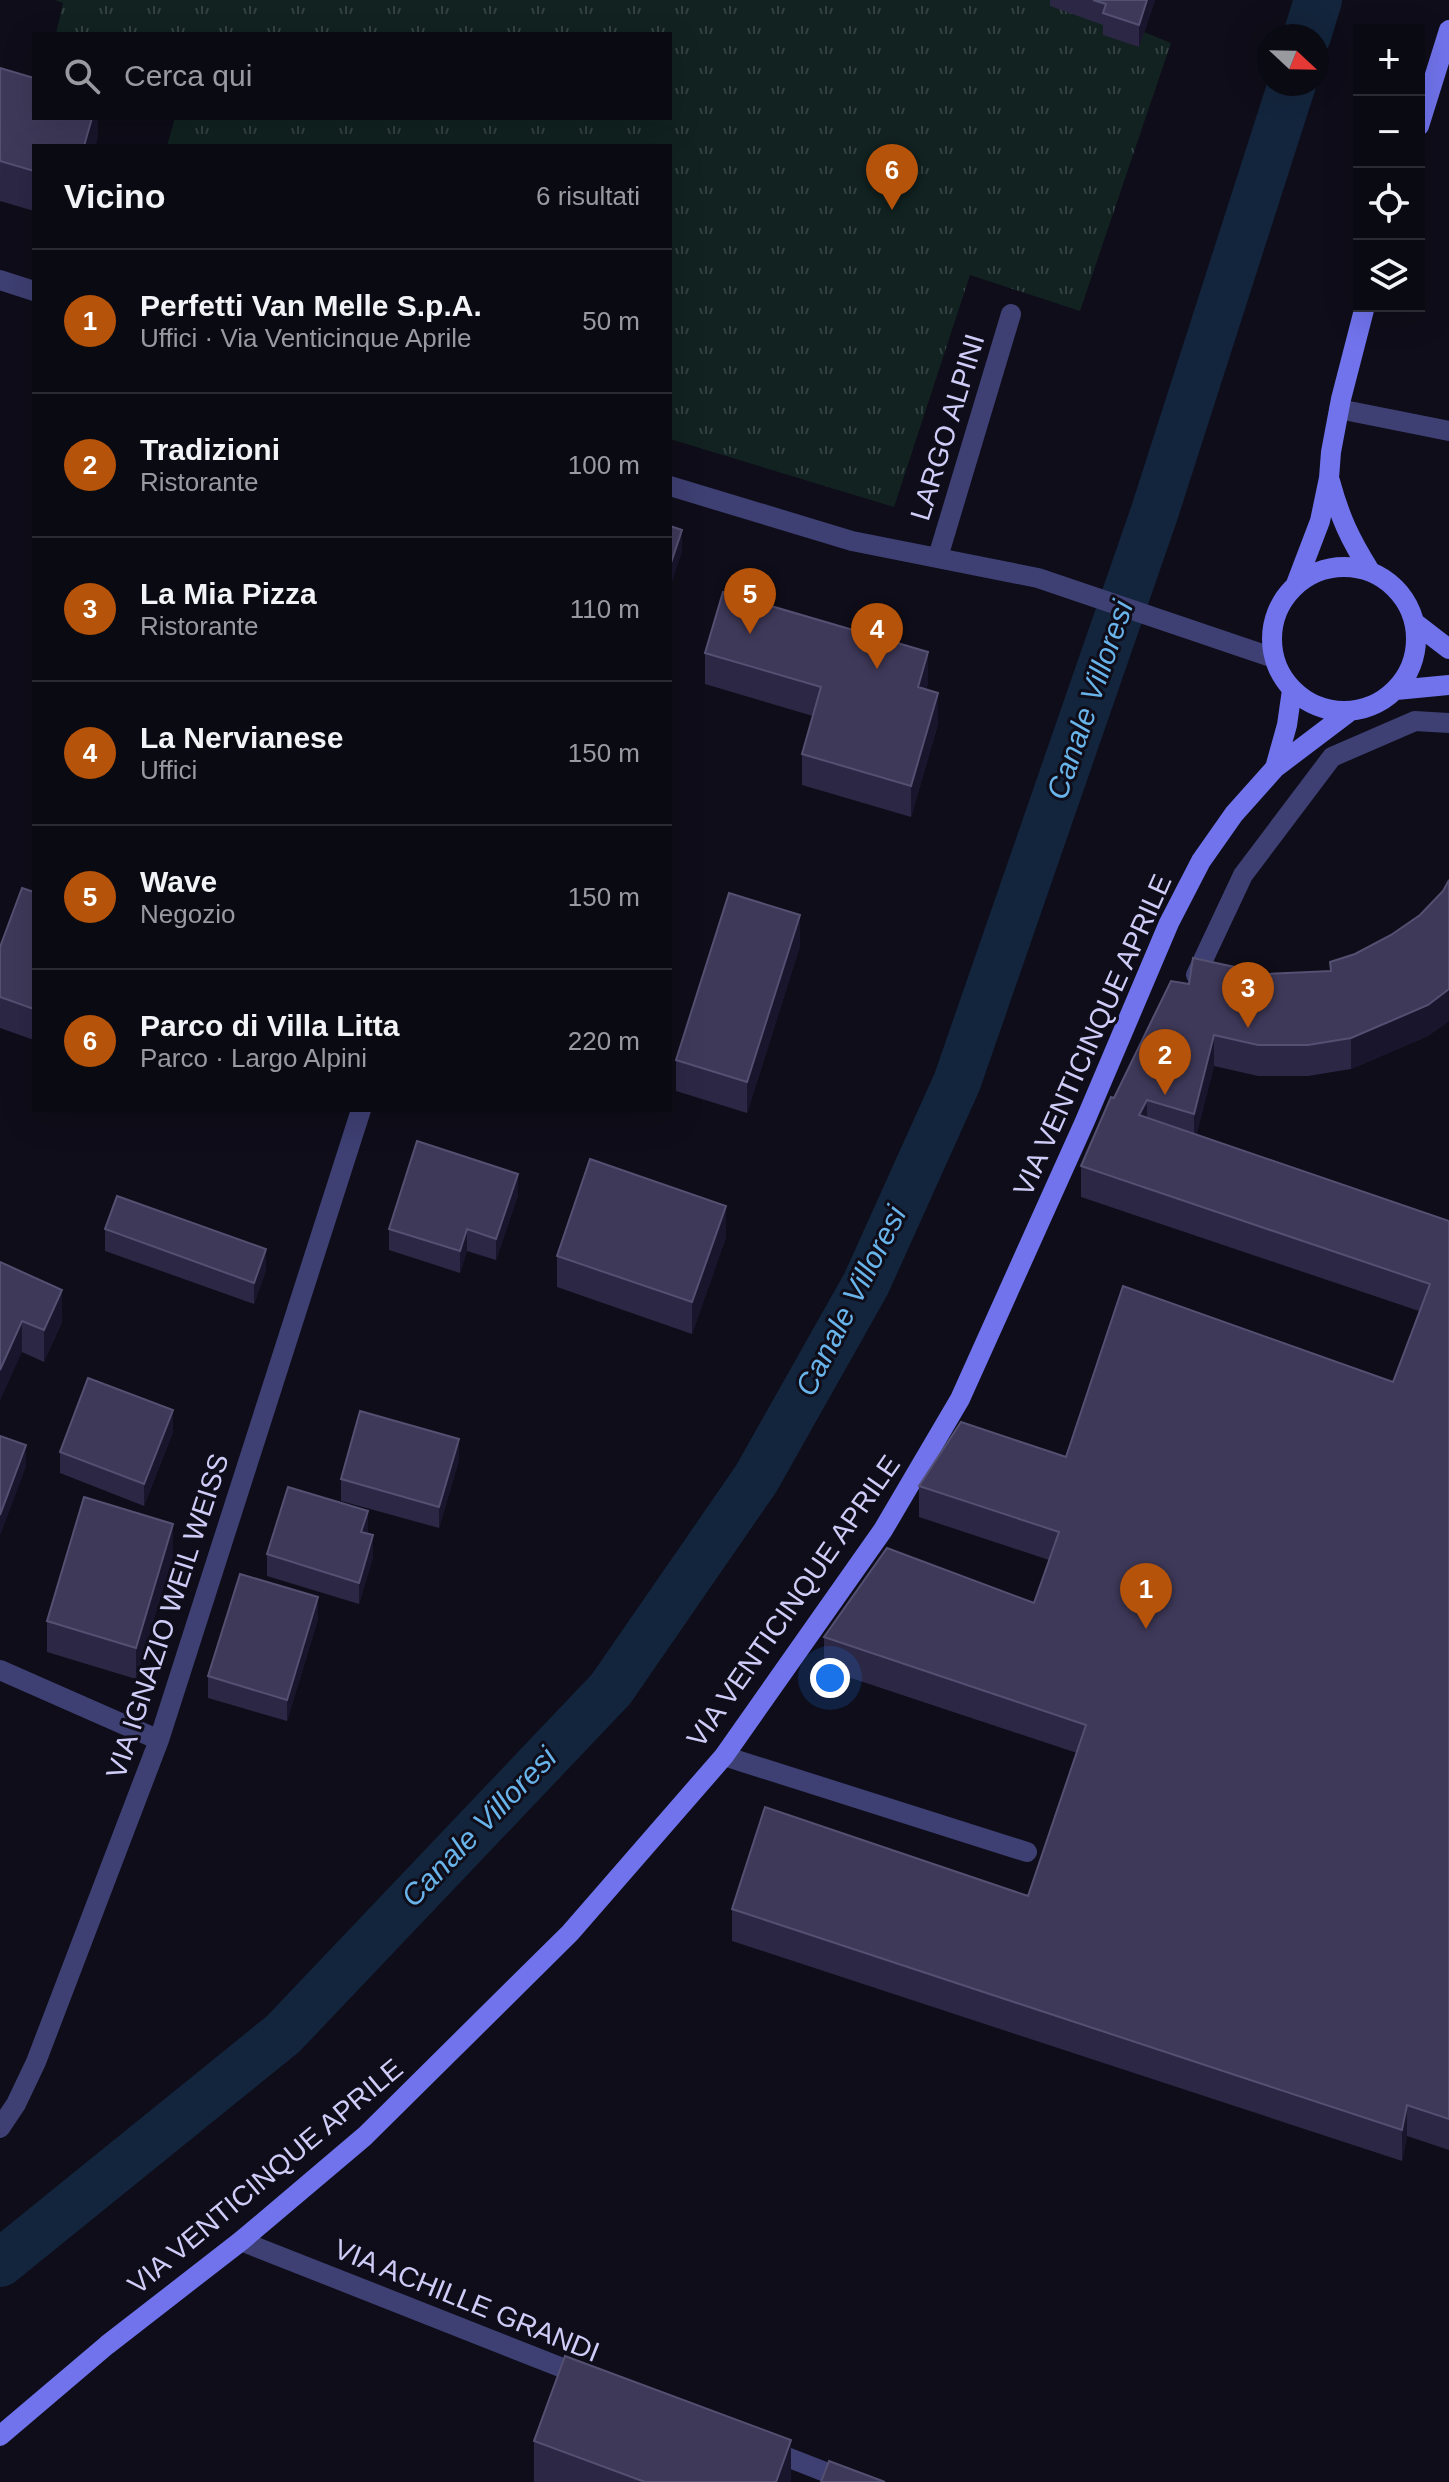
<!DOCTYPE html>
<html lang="it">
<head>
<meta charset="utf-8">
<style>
  body { margin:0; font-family:Helvetica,sans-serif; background:#13131c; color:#f1f3f6 }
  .controls { position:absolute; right:24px; top:24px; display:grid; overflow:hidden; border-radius:0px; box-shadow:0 8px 32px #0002 }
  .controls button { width:72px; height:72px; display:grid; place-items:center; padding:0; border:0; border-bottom:2px solid #2a2b33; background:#0a0a13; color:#f1f3f6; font:40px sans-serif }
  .compass { position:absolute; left:1257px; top:24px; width:72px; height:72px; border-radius:50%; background:#0a0a13; box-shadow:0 8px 32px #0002; rotate:112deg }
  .you { position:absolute; left:830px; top:1678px; width:28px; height:28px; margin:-20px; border:6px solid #fff; border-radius:50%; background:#1a73e8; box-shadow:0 0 0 12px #1a73e833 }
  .badge { display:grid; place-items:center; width:52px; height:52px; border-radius:50%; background:#b45309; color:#fff; font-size:26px; font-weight:700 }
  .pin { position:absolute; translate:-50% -66px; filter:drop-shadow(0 2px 4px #0008) }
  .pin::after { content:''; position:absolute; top:42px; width:28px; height:24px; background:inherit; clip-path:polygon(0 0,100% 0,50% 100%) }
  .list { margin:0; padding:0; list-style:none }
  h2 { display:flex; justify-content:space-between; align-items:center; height:104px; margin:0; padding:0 32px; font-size:34px }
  h2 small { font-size:26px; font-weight:400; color:#999aa0 }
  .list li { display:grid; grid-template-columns:52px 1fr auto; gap:24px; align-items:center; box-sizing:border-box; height:144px; padding:0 32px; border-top:2px solid #2a2b33 }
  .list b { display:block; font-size:30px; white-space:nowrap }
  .list p { margin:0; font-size:26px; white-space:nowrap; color:#999aa0 }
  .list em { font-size:26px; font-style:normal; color:#999aa0 }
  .icon { flex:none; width:44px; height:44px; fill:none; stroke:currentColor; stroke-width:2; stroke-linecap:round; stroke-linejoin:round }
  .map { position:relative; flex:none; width:1449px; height:2482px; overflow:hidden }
  .search { position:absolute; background:#0a0a13; box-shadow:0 8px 32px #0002; left:32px; top:32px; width:640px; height:88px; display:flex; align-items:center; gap:20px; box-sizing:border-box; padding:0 28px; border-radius:0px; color:#999aa0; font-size:30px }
  .panel { position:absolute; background:#0a0a13; box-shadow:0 8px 32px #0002; left:32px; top:144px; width:640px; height:968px; border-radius:0px }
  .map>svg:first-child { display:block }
</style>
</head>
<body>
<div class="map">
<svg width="1449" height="2482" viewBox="0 0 1449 2482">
  <defs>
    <pattern id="park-tufts" width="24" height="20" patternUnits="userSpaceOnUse" patternTransform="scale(2)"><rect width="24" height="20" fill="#112221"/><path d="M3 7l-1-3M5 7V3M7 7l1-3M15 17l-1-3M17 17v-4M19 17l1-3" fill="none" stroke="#334142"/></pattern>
  </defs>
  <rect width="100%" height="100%" fill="#0e0d19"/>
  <path fill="url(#park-tufts)" d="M55,0H1052L1106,26L1138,47L1144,32L1171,43L1080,311L970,275L894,507L670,439V146H167L175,118H670V34H56L63,3Z"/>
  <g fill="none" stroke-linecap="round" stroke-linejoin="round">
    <path stroke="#13253c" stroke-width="48" d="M1307,36L1318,0
      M0,2263L283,2034L611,1689L756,1479L866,1284L957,1082L1154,514L1292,84"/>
    <path stroke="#3e3f72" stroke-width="20" d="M1339,409L1449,431
      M724,1756L1027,1852"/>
    <path stroke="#3e3f72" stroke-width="20" d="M0,280L34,291
      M670,486L852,541L1038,578L1274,658
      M938,557L1011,314
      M1205,976L1196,975L1243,875L1332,757L1415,721L1449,723
      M0,1670L159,1740
      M0,2128L16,2104L36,2062L159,1740L361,1110
      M241,2241L583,2376
      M769,2450L851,2482"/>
    <path stroke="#7073eb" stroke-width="20" d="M1419,126L1449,30
      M1330,481C1340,518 1350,539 1370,571
      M1272 639a72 72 0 1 1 144 0a72 72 0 1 1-144 0Z
      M1296,584L1320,521L1329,478L1331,452L1341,399L1365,306
      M1415,623L1449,649
      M1396,690L1449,685
      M1275,768L1287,725L1292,690
      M0,2436L107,2345L241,2241L365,2136L570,1933L724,1756L883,1530L960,1399L1085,1121L1169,923L1201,861L1234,814L1275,768L1349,712"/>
  </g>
  <path fill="#2c2745" d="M1050,0H1155L1139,47L1103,35V25L1050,6Z
    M0,68L92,118H98V137L34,146V211L0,201Z
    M705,653L928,683L926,690L938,724L911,817L802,785V754L813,716L705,684Z
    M1449,880V1021L1428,1036L1351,1069L1308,1076H1258L1214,1066L1196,1135L1449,1221V2150L1407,2136L1402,2161L732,1941V1909L1028,1896L1077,1753L824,1669V1637L1034,1603L1049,1560L919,1517V1486L1066,1457L1393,1382L1419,1311L1081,1197V1166L1114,1098L1189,984L1330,971V962L1355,954L1391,935L1420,915L1443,891Z
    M34,892V1040L0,1028V947Z
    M800,946L747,1113L676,1091V1060Z
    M518,1195L496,1260L467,1251L460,1273L389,1250V1229Z
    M105,1229L266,1270L254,1304L105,1251Z
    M726,1237L692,1334L557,1287V1256Z
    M0,1262L62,1322L44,1362L22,1352Z
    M173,1432L144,1506L60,1473V1452Z
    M459,1460L439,1528L341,1501V1479Z
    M368,1534L373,1557L359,1604L267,1576V1554Z
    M173,1555L136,1679L47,1652V1621Z
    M318,1619L287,1721L208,1698V1676Z
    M534,2441L791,2482H534Z"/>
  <path fill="#19152c" d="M1147,0H1155L1139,47V25Z
    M92,118H98V137L96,146H84Z
    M682,530V552L670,588V566Z
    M928,652V683L918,719V687Z
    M938,693V724L911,817V786Z
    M800,915V946L747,1113V1082Z
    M1449,989V1021L1428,1036L1351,1069V1038Z
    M1214,1035V1066L1194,1146V1114Z
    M1147,1100V1131L1139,1115Z
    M518,1174V1195L496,1260V1239Z
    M726,1206V1237L692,1334V1302Z
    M467,1229V1251L460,1273V1251Z
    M266,1249V1270L254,1304V1283Z
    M62,1290V1322L44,1362V1330Z
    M22,1321V1352L0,1401V1370Z
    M173,1410V1432L144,1506V1484Z
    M459,1439V1460L439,1528V1507Z
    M26,1445V1467L0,1536V1515Z
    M368,1511V1533L361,1553V1532Z
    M173,1524V1555L136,1679V1648Z
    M373,1535V1557L359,1604V1583Z
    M318,1597V1619L287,1721V1700Z
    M1407,2105V2136L1402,2161V2130Z
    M791,2440V2482H776Z"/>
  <path fill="#3e3959" stroke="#545072" stroke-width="2" d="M1093,0H1147L1139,25L1103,13L1106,4Z
    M0,68L34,78V118H92L84,146H34V171L0,161Z
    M670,526L682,530L670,566Z
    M723,592L928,652L918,687L938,693L911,786L802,754L821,687L705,653Z
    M1449,880V989L1428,1005L1351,1038L1308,1045H1258L1214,1035L1194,1114L1147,1100L1139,1115L1449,1221V2119L1407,2105L1402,2130L732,1909L765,1807L1028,1896L1086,1725L824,1637L887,1548L1034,1603L1059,1532L919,1486L961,1422L1066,1457L1123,1286L1393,1382L1430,1284L1081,1166L1111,1097L1114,1098L1171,981L1189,984L1193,958L1267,974L1331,971L1330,962L1355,954L1391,935L1420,915L1443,891Z
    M22,888L34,892V1009L0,997V947Z
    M729,893L800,915L747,1082L676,1060Z
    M417,1141L518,1174L496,1239L467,1229L460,1251L389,1229Z
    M590,1159L726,1206L692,1302L557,1256Z
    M117,1196L266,1249L254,1283L105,1229Z
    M0,1262L62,1290L44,1330L22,1321L0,1370Z
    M88,1378L173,1410L144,1484L60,1452Z
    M360,1411L459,1439L439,1507L341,1479Z
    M0,1436L26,1445L0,1515Z
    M288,1487L368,1511L361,1532L373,1535L359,1583L267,1554Z
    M84,1497L173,1524L136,1648L47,1621Z
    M240,1574L318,1597L287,1700L208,1676Z
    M565,2356L791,2440L776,2482H645L534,2441Z
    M829,2461L885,2482H821Z"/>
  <g text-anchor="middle" stroke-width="6" stroke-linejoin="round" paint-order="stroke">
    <g font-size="28" fill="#cfccf8" stroke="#0e0d19">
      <text transform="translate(947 427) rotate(-73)" y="10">LARGO ALPINI</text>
      <text transform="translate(1092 1035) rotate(-66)" y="10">VIA VENTICINQUE APRILE</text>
      <text transform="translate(793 1601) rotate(-55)" y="10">VIA VENTICINQUE APRILE</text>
      <text transform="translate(167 1616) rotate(-72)" y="10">VIA IGNAZIO WEIL WEISS</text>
      <text transform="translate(265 2176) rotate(-40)" y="10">VIA VENTICINQUE APRILE</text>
      <text transform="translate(467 2300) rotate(22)" y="10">VIA ACHILLE GRANDI</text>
    </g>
    <g font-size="30" font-style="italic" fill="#68b4ea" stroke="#0e0d19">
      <text transform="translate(1090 700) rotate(-71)" y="10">Canale Villoresi</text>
      <text transform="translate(851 1301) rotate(-63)" y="10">Canale Villoresi</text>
      <text transform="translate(479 1827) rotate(-46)" y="10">Canale Villoresi</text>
    </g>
  </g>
</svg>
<div class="controls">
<button>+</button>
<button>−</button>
<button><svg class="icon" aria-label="locate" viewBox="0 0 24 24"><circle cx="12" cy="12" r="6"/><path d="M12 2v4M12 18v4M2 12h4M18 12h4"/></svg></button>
<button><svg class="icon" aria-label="layers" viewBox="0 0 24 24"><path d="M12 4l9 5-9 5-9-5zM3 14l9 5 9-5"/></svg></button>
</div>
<svg class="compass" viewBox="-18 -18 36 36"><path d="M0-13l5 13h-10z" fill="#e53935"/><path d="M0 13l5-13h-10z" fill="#999aa0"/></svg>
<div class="you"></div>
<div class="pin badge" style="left:1146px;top:1629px">1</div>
<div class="pin badge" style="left:1165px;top:1095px">2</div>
<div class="pin badge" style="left:1248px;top:1028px">3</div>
<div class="pin badge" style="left:877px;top:669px">4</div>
<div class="pin badge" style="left:750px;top:634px">5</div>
<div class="pin badge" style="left:892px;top:210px">6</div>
<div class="search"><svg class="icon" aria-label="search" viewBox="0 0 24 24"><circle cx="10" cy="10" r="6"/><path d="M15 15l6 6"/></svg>Cerca qui</div>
<section class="panel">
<h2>Vicino<small>6 risultati</small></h2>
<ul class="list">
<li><span class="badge">1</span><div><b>Perfetti Van Melle S.p.A.</b><p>Uffici · Via Venticinque Aprile</p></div><em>50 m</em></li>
<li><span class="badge">2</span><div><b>Tradizioni</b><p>Ristorante</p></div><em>100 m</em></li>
<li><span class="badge">3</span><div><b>La Mia Pizza</b><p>Ristorante</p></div><em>110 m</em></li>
<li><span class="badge">4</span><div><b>La Nervianese</b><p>Uffici</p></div><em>150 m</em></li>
<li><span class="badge">5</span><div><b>Wave</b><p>Negozio</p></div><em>150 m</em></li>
<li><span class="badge">6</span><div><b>Parco di Villa Litta</b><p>Parco · Largo Alpini</p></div><em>220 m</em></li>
</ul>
</section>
</div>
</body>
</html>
